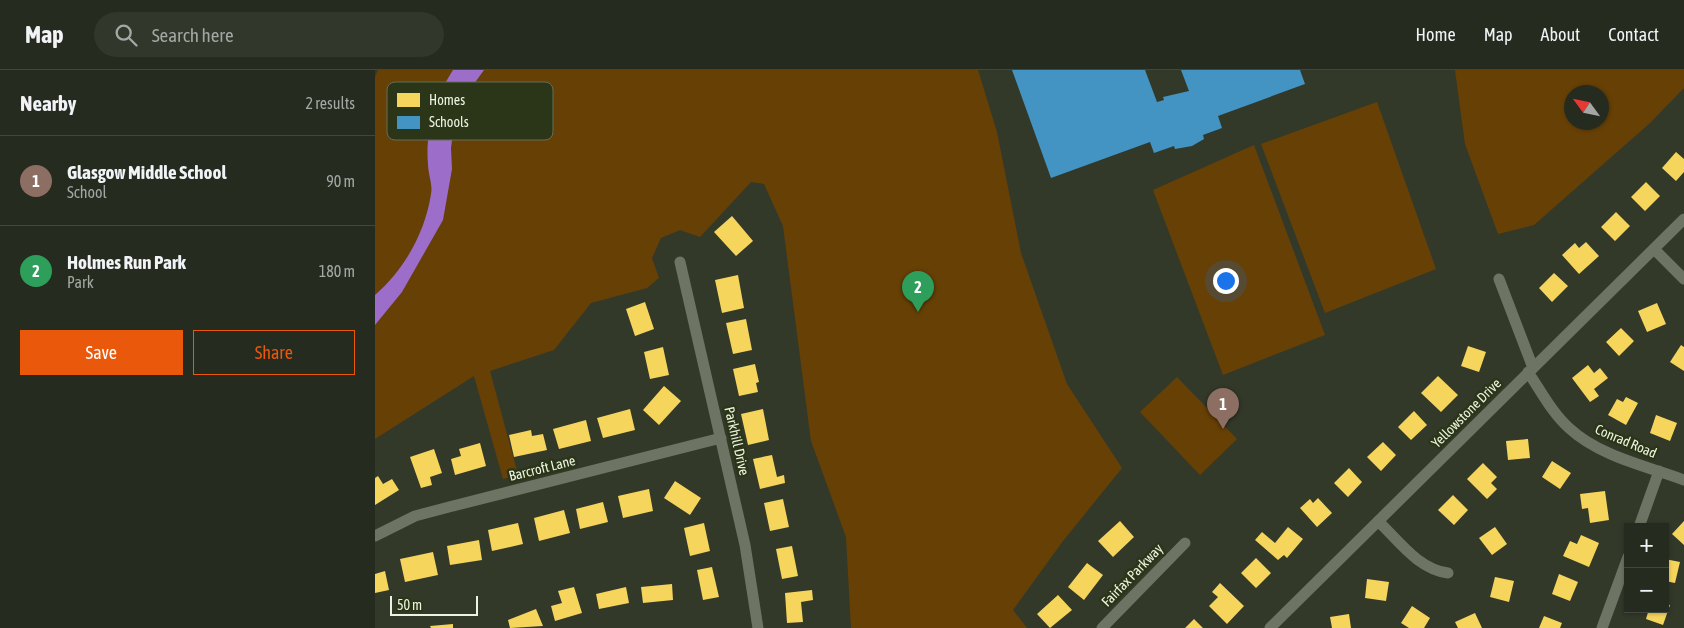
<!DOCTYPE html>
<html lang="en">
<head>
<meta charset="utf-8">
<style>
  body { margin:0; font-family:"Asap Condensed",sans-serif; background:#32372c; color:#f1f3f6 }
  .controls { position:absolute; right:15px; bottom:15px; display:grid; overflow:hidden; border-radius:0px; box-shadow:0 1px 4px #0004 }
  .controls button { width:45px; height:45px; display:grid; place-items:center; padding:0; border:0; border-bottom:1px solid #42473d; background:#262b1f; color:#f1f3f6; font:25px sans-serif }
  .compass { position:absolute; left:1189px; top:15px; width:45px; height:45px; border-radius:50%; background:#262b1f; box-shadow:0 1px 4px #0004; rotate:303deg }
  .scale { position:absolute; left:15px; bottom:12px; width:88px; box-sizing:border-box; padding-left:5px; border:2px solid #ecf4e1; border-top:0; font-size:14px; line-height:18px; white-space:nowrap; color:#ecf4e1; -webkit-text-stroke:4px #2b3618; paint-order:stroke }
  .you { position:absolute; left:850px; top:210px; width:18px; height:18px; margin:-12px; border:4px solid #fff; border-radius:50%; background:#1a73e8; box-shadow:0 0 0 8px #1a73e833 }
  .badge { display:grid; place-items:center; width:32px; height:32px; border-radius:50%; background:#ea580c; color:#fff; font-size:16px; font-weight:700 }
  .pin { position:absolute; translate:-50% -41px; filter:drop-shadow(0 1px 2px #0008) }
  .pin::after { content:''; position:absolute; top:26px; width:18px; height:15px; background:inherit; clip-path:polygon(0 0,100% 0,50% 100%) }
  .list { margin:0; padding:0; list-style:none }
  h2 { display:flex; justify-content:space-between; align-items:center; height:65px; margin:0; padding:0 20px; font-size:21px }
  h2 small { font-size:16px; font-weight:400; color:#a4a7a4 }
  .list li { display:grid; grid-template-columns:32px 1fr auto; gap:15px; align-items:center; box-sizing:border-box; height:90px; padding:0 20px; border-top:1px solid #42473d }
  .list b { display:block; font-size:19px; white-space:nowrap }
  .list p { margin:0; font-size:16px; white-space:nowrap; color:#a4a7a4 }
  .list em { font-size:16px; font-style:normal; color:#a4a7a4 }
  .actions { display:flex; gap:10px; padding:15px 20px }
  .actions a { flex:1; padding:11px 0; border:1px solid #ea580c; border-radius:0px; text-align:center; font-size:18px; color:#ea580c }
  .actions .main { background:#ea580c; color:#fff }
  .icon { flex:none; width:28px; height:28px; fill:none; stroke:currentColor; stroke-width:2; stroke-linecap:round; stroke-linejoin:round }
  .map { position:relative; flex:none; width:1309px; height:558px; overflow:hidden }
  header { display:flex; align-items:center; gap:30px; box-sizing:border-box; height:70px; padding:0 25px; background:#262b1f; border-bottom:1px solid #42473d }
  header strong { font-size:24px }
  nav { display:flex; gap:28px; margin-inline-start:auto; font-size:18px }
  .search { width:350px; height:45px; background:#32372c; display:flex; align-items:center; gap:12px; box-sizing:border-box; padding:0 18px; border-radius:28px; color:#a4a7a4; font-size:19px }
  main { display:flex }
  aside { flex:1; background:#262b1f }
  .map>svg:first-child { display:block }
</style>
</head>
<body>
<header>
<strong>Map</strong>
<div class="search"><svg class="icon" aria-label="search" viewBox="0 0 24 24"><circle cx="10" cy="10" r="6"/><path d="M15 15l6 6"/></svg>Search here</div>
<nav><a>Home</a><a>Map</a><a>About</a><a>Contact</a></nav>
</header>
<main>
<aside>
<h2>Nearby<small>2 results</small></h2>
<ul class="list">
<li><span class="badge" style="background:#8d6e63">1</span><div><b>Glasgow Middle School</b><p>School</p></div><em>90 m</em></li>
<li><span class="badge" style="background:#2e9e5b">2</span><div><b>Holmes Run Park</b><p>Park</p></div><em>180 m</em></li>
</ul>
<div class="actions"><a class="main">Save</a><a>Share</a></div>
</aside>
<div class="map">
<svg width="1309" height="558" viewBox="0 0 1309 558">
  <rect width="100%" height="100%" fill="#333929"/>
  <path fill="#674006" fill-rule="evenodd" d="M3,0H603L622,62L646,183L692,314L747,398L688,471L638,540L652,558H476L471,467L436,371L408,156L389,114L376,112L325,167L305,160L286,168L277,188L284,208L272,218L216,233L179,280L115,301L143,405L128,409L99,306L0,369V7Z
    M1080,0H1309V18L1275,53L1159,155L1123,164L1090,74ZM1226,22V52H1196V22Z
    M1002,32L1061,199L950,243L886,74Z
    M879,75L950,265L848,305L778,120Z
    M802,307L862,369L825,405L765,342Z"/>
  <path fill="#9c6dc9" d="M78,0H109L91,25L80,47L76,78L77,99L68,150L27,222L0,255V225C29,200 50,163 56,124C58,115 53,104 53,94C50,62 61,26 78,0Z"/>
  <path fill="#f6d55c" d="M1301,82L1309,89V102L1301,111L1287,98Z
    M1271,112L1285,126L1270,141L1256,127Z
    M1241,142L1255,156L1240,171L1226,157Z
    M357,146L378,171L361,186L339,162Z
    M1211,172L1224,186L1204,204L1187,185L1200,173L1204,178Z
    M1179,203L1193,216L1177,232L1164,218Z
    M363,205L369,238L347,243L340,210Z
    M270,232L279,259L260,266L251,239Z
    M1282,233L1291,254L1272,262L1263,241Z
    M371,249L377,280L358,284L351,253Z
    M1246,258L1259,271L1244,286L1231,272Z
    M1306,275L1309,277V301L1295,292Z
    M1093,276L1111,282L1104,302L1086,296Z
    M288,277L294,305L275,309L269,282Z
    M380,294L384,312L381,313L383,322L364,326L358,299Z
    M1213,295L1219,303L1225,298L1233,308L1219,319L1224,326L1215,332L1197,308Z
    M1063,306L1083,325L1066,342L1046,323Z
    M289,316L306,331L284,355L268,340Z
    M1251,327L1263,333L1251,355L1233,345L1242,329L1248,332Z
    M255,339L260,360L228,368L222,348Z
    M388,339L394,370L373,375L366,344Z
    M1039,341L1052,355L1036,370L1023,357Z
    M1281,345L1302,353L1295,371L1275,363Z
    M211,350L216,371L184,379L178,359Z
    M156,360L157,366L168,364L172,380L139,387L134,365Z
    M1153,369L1155,388L1133,390L1131,371Z
    M1008,372L1021,385L1006,401L992,387Z
    M105,373L111,396L80,405L76,389L86,386L84,379Z
    M59,379L67,403L55,407L57,415L46,418L35,387Z
    M397,385L402,407L409,405L410,413L385,419L378,389Z
    M1177,391L1196,403L1185,419L1167,407Z
    M1108,393L1122,407L1116,413L1122,419L1112,429L1092,409Z
    M974,398L987,412L973,427L959,413Z
    M3,406L8,414L17,409L24,420L0,435V408Z
    M300,411L326,428L315,445L289,428Z
    M274,419L278,441L248,448L243,426Z
    M1230,421L1234,450L1215,453L1213,438L1207,439L1205,424Z
    M1078,425L1093,440L1079,455L1063,440Z
    M943,428L957,443L942,457L925,438L935,429L938,433Z
    M408,429L414,457L395,461L389,433Z
    M228,432L233,452L205,459L201,439Z
    M189,440L195,463L164,471L159,448Z
    M745,451L759,467L738,487L723,471Z
    M1309,451V475L1297,464Z
    M143,453L148,474L117,481L113,460Z
    M329,453L335,481L315,486L309,458Z
    M913,457L928,469L912,488L909,485L903,490L880,470L887,462L900,473Z
    M1120,457L1132,474L1117,485L1104,468Z
    M1206,465L1224,473L1214,497L1188,486L1195,471L1202,474Z
    M104,470L107,490L75,495L72,476Z
    M417,476L423,506L407,509L401,479Z
    M58,482L63,505L30,512L25,489Z
    M881,488L896,503L881,518L866,503Z
    M1290,489L1305,492L1300,513L1290,511Z
    M712,493L728,505L709,530L693,517Z
    M337,497L344,527L328,530L322,500Z
    M10,501L14,520L0,523V504Z
    M1184,504L1203,512L1195,531L1177,524Z
    M1120,507L1139,511L1134,532L1115,527Z
    M992,509L1014,512L1011,531L990,528Z
    M845,513L869,536L852,554L834,536L843,527L837,522Z
    M297,514L298,530L268,533L266,517Z
    M199,517L207,543L180,551L176,536L187,533L183,521Z
    M251,517L254,533L224,539L221,524Z
    M437,520L438,530L426,532L428,552L412,553L410,523Z
    M683,525L697,540L675,558L662,544Z
    M1290,534L1295,535L1288,555L1271,549L1274,539H1290Z
    M1037,536L1055,548L1049,558H1034L1026,553Z
    M161,539L168,556L135,558L133,550Z
    M1100,543L1107,558H1083L1080,552Z
    M974,544L976,558H957L955,547Z
    M1169,546L1187,553L1185,558H1164Z
    M819,549L828,558H810Z
    M78,554V558H56L55,556Z"/>
  <path fill="#4393c3" d="M637,0H770L782,32L789,30L788,27L814,21L806,0H925L930,14L843,46L847,58L828,65L829,69L817,76L800,79L799,76L779,83L775,72L676,108Z"/>
  <g fill="none" stroke-linecap="round" stroke-linejoin="round">
    <path stroke="#6e7464" stroke-width="11" d="M1279,179L1309,209
      M305,192L370,475L383,558
      M1124,209L1158,298
      M1153,302C1166,321 1177,343 1194,358C1224,386 1271,396 1309,410
      M1003,451C1024,471 1043,499 1073,503
      M1264,457L1284,401
      M0,466L40,446L74,437L346,368
      M727,558L810,473
      M895,558L1309,149
      M1227,558L1253,487"/>
  </g>
  <g text-anchor="middle" stroke-width="5" stroke-linejoin="round" paint-order="stroke">
    <g font-size="14" fill="#ecf4e1" stroke="#2b3618">
      <text transform="translate(1091 343) rotate(-45)" y="5">Yellowstone Drive</text>
      <text transform="translate(362 371) rotate(77)" y="5">Parkhill Drive</text>
      <text transform="translate(1251 371) rotate(23)" y="5">Conrad Road</text>
      <text transform="translate(167 398) rotate(-14)" y="5">Barcroft Lane</text>
      <text transform="translate(757 505) rotate(-46)" y="5">Fairfax Parkway</text>
    </g>
  </g>
  <rect x="12" y="12" width="166" height="58" rx="8" fill="#2b3618" stroke="#656f54" stroke-width="1"/>
  <rect x="22" y="23" width="23" height="14" fill="#f6d55c"/>
  <rect x="22" y="46" width="23" height="13" fill="#4393c3"/>
  <g font-size="14" fill="#ecf4e1">
    <text x="54" y="35">Homes</text>
    <text x="54" y="57">Schools</text>
  </g>
</svg>
<div class="controls">
<button>+</button>
<button>−</button>
</div>
<svg class="compass" viewBox="-18 -18 36 36"><path d="M0-13l5 13h-10z" fill="#e53935"/><path d="M0 13l5-13h-10z" fill="#a4a7a4"/></svg>
<div class="scale">50 m</div>
<div class="you"></div>
<div class="pin badge" style="left:848px;top:359px;background:#8d6e63">1</div>
<div class="pin badge" style="left:543px;top:242px;background:#2e9e5b">2</div>
</div>
</main>
</body>
</html>
